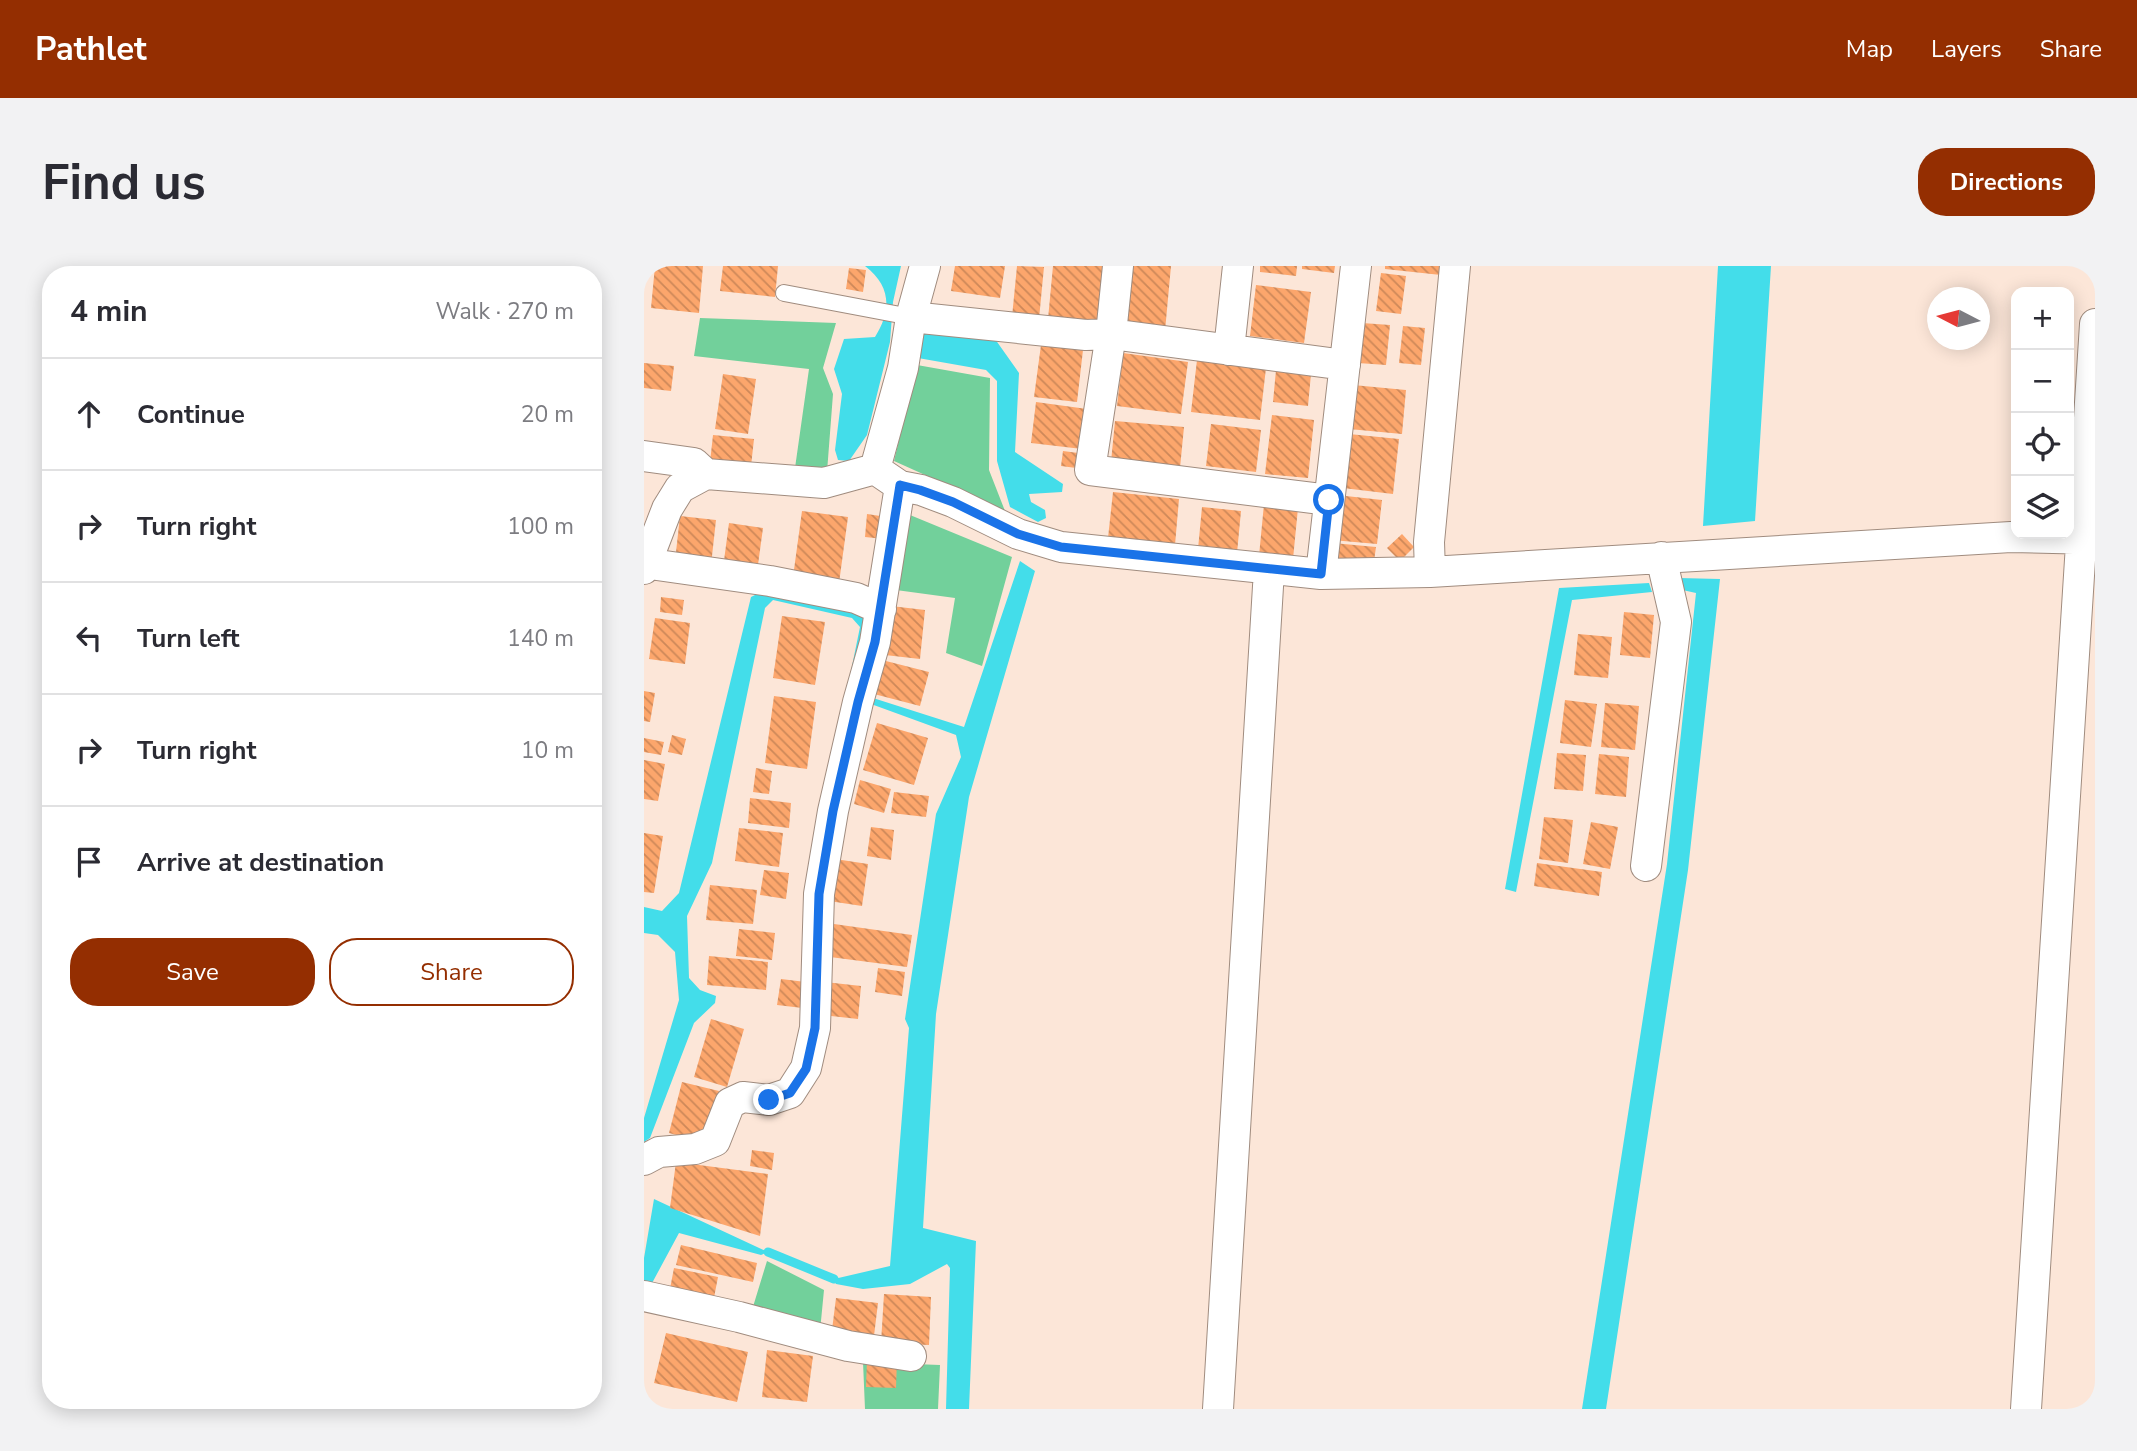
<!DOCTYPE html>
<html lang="en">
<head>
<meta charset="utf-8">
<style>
  body { margin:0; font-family:"Nunito Sans",sans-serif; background:#f2f2f3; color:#2b2b33 }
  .controls { position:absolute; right:21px; top:21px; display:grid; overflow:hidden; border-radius:14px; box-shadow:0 4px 18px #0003 }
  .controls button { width:63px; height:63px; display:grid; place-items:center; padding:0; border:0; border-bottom:2px solid #e1e1e2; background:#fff; color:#2b2b33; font:35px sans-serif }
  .compass { position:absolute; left:1283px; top:21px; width:63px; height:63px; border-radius:50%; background:#fff; box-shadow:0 4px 18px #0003; rotate:276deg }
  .stop { position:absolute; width:21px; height:21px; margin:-16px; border:5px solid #1a73e8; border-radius:50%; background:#fff }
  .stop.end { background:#1a73e8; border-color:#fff; box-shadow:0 2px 7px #0008 }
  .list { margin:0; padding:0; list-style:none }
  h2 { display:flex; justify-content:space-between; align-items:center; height:91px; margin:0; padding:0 28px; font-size:30px }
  h2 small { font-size:23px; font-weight:400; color:#7c7c81 }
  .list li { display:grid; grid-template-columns:46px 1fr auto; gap:21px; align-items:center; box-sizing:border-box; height:112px; padding:0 28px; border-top:2px solid #e1e1e2 }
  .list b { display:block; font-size:26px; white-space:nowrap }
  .list em { font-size:23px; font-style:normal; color:#7c7c81 }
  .actions { display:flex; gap:14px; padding:21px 28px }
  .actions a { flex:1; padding:16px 0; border:2px solid #942e01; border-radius:28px; text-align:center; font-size:24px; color:#942e01 }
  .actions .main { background:#942e01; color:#fff }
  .icon { flex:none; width:38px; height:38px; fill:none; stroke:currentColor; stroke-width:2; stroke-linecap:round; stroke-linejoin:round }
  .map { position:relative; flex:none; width:1451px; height:1143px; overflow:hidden; border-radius:28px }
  header { display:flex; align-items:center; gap:42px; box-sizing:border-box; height:98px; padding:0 35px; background:#942e01; color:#fff }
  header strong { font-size:33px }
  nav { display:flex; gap:38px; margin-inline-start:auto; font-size:24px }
  .intro { display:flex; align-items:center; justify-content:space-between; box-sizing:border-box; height:168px; padding:0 42px }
  h1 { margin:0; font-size:49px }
  .button { padding:18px 32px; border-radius:28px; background:#942e01; color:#fff; font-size:24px; font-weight:700 }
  main { display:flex; gap:42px; padding:0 42px }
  aside { flex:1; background:#fff; border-radius:28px; box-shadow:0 4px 18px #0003 }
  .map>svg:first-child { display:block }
</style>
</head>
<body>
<header>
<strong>Pathlet</strong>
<nav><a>Map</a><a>Layers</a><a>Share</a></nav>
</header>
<div class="intro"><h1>Find us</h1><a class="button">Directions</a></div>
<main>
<aside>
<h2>4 min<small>Walk · 270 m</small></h2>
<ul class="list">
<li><svg class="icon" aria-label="ahead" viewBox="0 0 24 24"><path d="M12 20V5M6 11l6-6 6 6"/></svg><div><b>Continue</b></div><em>20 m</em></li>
<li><svg class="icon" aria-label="right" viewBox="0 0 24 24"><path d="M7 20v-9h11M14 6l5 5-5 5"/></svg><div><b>Turn right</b></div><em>100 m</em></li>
<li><svg class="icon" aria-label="left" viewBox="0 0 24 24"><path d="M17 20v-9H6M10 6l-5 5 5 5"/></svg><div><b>Turn left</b></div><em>140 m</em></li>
<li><svg class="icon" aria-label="right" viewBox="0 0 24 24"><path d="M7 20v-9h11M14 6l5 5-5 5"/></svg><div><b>Turn right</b></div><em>10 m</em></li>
<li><svg class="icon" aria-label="arrive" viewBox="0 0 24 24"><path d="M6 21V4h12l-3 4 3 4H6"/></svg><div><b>Arrive at destination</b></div></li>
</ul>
<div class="actions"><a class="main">Save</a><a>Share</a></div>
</aside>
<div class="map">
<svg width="1451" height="1143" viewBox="0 0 1451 1143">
  <defs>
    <pattern id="building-back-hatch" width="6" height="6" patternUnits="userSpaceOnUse" patternTransform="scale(1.75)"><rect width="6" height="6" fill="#fca66c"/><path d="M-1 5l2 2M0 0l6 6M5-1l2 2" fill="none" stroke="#cd8859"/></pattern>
  </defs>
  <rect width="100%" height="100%" fill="#fce6d8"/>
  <path fill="#72d09b" d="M56,52L192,57L179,102L189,128L183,206L150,209L165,103L50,90Z
    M273,99L346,112L345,204L361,245L250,195Z
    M266,249L368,291L338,400L302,387L311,332L252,324Z
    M123,995L180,1024L176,1065L108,1044Z
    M219,1096L296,1099L294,1143H221Z"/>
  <path fill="#43ddea" d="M221,0H257L249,36L246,76L223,169L205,195L194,194L191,184L198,128L190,103L200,73L231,71C248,44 247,20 221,0Z
    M1074,0H1127L1111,255L1059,260Z
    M278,66L351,73L375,107L371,186L419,218L418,226L385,228L387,236L401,244L402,252L394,256L366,241L353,195V115L342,104L274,92Z
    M376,295L391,305L325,531L292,748L279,962L332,975L325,1143H302L306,1002L303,998L266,1018L219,1023L192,1018L190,1013L246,1000L265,762L261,753L292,548L317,491L312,469L227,438L229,432L320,461Z
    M1035,312L1076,313L1044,604L962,1143H938L1023,598L1052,327L1034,323Z
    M1005,317L1008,326L928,334L872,626L861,623L915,322Z
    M117,326L217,347L226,360L212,408L207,405L216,361L208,352L129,334L121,342L68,597L43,650L45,712L56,724L72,730L71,737L50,757L6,872L0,876V852L35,734L31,686L14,669L0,667V641L18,645L35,627L107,331Z
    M10,933L124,986L117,989L35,967L0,1032V992Z"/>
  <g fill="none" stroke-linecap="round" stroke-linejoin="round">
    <path stroke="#43ddea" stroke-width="9" d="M124,986L190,1013"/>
  </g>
  <path fill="url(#building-back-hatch)" d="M11,0H59L55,47L7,42Z
    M79,0H134L131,31L76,25Z
    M311,0H361L356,32L307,25Z
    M373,0L400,1L395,53L368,51Z
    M409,0H459L454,58L404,53Z
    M486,0H527L521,65L481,61Z
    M616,0H653L652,10L616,6Z
    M658,0H691L690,7L658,3Z
    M741,0H798L797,9L741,3Z
    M205,2L222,4L219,26L202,23Z
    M737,7L762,10L757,48L732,45Z
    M612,19L667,26L660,77L606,70Z
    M718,57L746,59L742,99L714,97Z
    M759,60L781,62L777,99L755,97Z
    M397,79L439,84L433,136L390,131Z
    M479,87L544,96L537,148L473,140Z
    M553,94L622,102L616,154L547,146Z
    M0,97L30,100L27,125L0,122Z
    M632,104L667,108L664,140L629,136Z
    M79,108L112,113L104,168L71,163Z
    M709,119L762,124L758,168L705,163Z
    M392,136L443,143L438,183L387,177Z
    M628,149L670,154L664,212L621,208Z
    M471,155L540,161L536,202L467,196Z
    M567,158L617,164L612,206L562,200Z
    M705,168L755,173L749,228L699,222Z
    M69,169L110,173L107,200L66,196Z
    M419,185L442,188L440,203L417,200Z
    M469,226L535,233L531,279L464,272Z
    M693,229L738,234L733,278L688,274Z
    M620,238L654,242L649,293L615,290Z
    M558,241L597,245L593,287L554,283Z
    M158,245L204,251L195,317L149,311Z
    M223,248L243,251L240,273L221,271Z
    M36,250L72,254L67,299L31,295Z
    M85,257L119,262L113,306L79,302Z
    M758,268L770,281L756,295L743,282Z
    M689,277L732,281L729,302L687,297Z
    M17,331L40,334L38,349L16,346Z
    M247,340L281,344L276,393L241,389Z
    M980,346L1010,349L1006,392L976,389Z
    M138,350L181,356L171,419L129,412Z
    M11,352L46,357L41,398L5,393Z
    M934,368L968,371L964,412L930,409Z
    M238,394L285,406L276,440L230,428Z
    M0,425L11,427L6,456L0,455Z
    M130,430L172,436L163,503L121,497Z
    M921,434L953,438L947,481L916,477Z
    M961,437L995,440L991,484L957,481Z
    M233,457L284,472L270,519L219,504Z
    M28,469L42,473L38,489L24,486Z
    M0,472L20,476L17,489L0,486Z
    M913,487L942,489L939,525L910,523Z
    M955,488L985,491L982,531L951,528Z
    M0,494L21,498L14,535L0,533Z
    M112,502L128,505L125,528L109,526Z
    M216,514L247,523L240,547L210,538Z
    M250,526L285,530L282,551L247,547Z
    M106,532L147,537L145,562L104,557Z
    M900,551L929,554L924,597L895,593Z
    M947,556L974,561L966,603L939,598Z
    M227,561L250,564L247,594L223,590Z
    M95,562L139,567L135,601L91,595Z
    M0,567L19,570L10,627L0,626Z
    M191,593L224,598L218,640L185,635Z
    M893,597L958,606L955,630L890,620Z
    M120,604L145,607L142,633L116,629Z
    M66,619L113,624L109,658L62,654Z
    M190,658L268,669L263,701L186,691Z
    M95,663L131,667L128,694L92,690Z
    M65,690L124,696L122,724L63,719Z
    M234,702L261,706L258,730L231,726Z
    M137,713L170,717L167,743L133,739Z
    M181,716L217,720L214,753L178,749Z
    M67,753L100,763L83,821L50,811Z
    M38,816L75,825L62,877L25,867Z
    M108,884L130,887L128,904L106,900Z
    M32,896L124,908L116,970L26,942Z
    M37,979L113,997L109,1016L32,999Z
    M30,1002L74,1011L68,1042L24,1033Z
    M240,1028L287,1031L285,1079L237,1077Z
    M192,1032L234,1037L229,1078L187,1072Z
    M22,1067L104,1086L93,1136L10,1117Z
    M123,1084L169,1090L163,1136L118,1131Z
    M223,1093L253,1094L252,1122L222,1121Z"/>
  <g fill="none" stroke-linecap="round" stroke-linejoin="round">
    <defs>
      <path id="service" d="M140,27L267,51"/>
      <path id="minor" d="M474,0L467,68L446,204L685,234
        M267,51L442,69L467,68L701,99
        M585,84L594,0
        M0,190L50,197L62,208
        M231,203L259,102L267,51L281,0
        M0,297L126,315L212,332L237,343
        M0,303L23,243L36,222L62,208L180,217L231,203L256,220L277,224L309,236L374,268L417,281L677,308L786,306L1367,271L1451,273
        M786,306L785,276L811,0
        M677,308L712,0
        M1002,600L1032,356L1017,291
        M0,894L15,886L51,883L71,875L86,837L99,831L125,834L146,827L162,802L171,762L175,628L189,545L214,436L231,376L256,220
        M0,1030L95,1051L204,1080L267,1090
        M574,1143L625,304
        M1382,1143L1451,58"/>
    </defs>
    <use href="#service" stroke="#a08c7f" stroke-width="18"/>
    <use href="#minor" stroke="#a08c7f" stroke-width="32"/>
    <use href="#service" stroke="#fff" stroke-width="16"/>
    <use href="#minor" stroke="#fff" stroke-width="30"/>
  </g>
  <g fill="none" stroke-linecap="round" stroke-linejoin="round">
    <path stroke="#1a73e8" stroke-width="9" d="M125,834L146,827L162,803L171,762L175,628L189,545L214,436L231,376L256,219L276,224L309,236L374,268L417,281L677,308L685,234"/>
  </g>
</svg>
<div class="controls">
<button>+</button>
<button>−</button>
<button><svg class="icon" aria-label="locate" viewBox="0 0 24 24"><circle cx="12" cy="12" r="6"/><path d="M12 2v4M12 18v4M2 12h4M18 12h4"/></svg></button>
<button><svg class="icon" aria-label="layers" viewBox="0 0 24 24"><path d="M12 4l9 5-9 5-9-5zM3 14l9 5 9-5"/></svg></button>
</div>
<svg class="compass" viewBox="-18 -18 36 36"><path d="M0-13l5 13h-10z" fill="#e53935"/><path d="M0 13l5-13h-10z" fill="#7c7c81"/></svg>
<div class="stop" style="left:685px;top:234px"></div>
<div class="stop end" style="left:125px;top:834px"></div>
</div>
</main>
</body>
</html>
